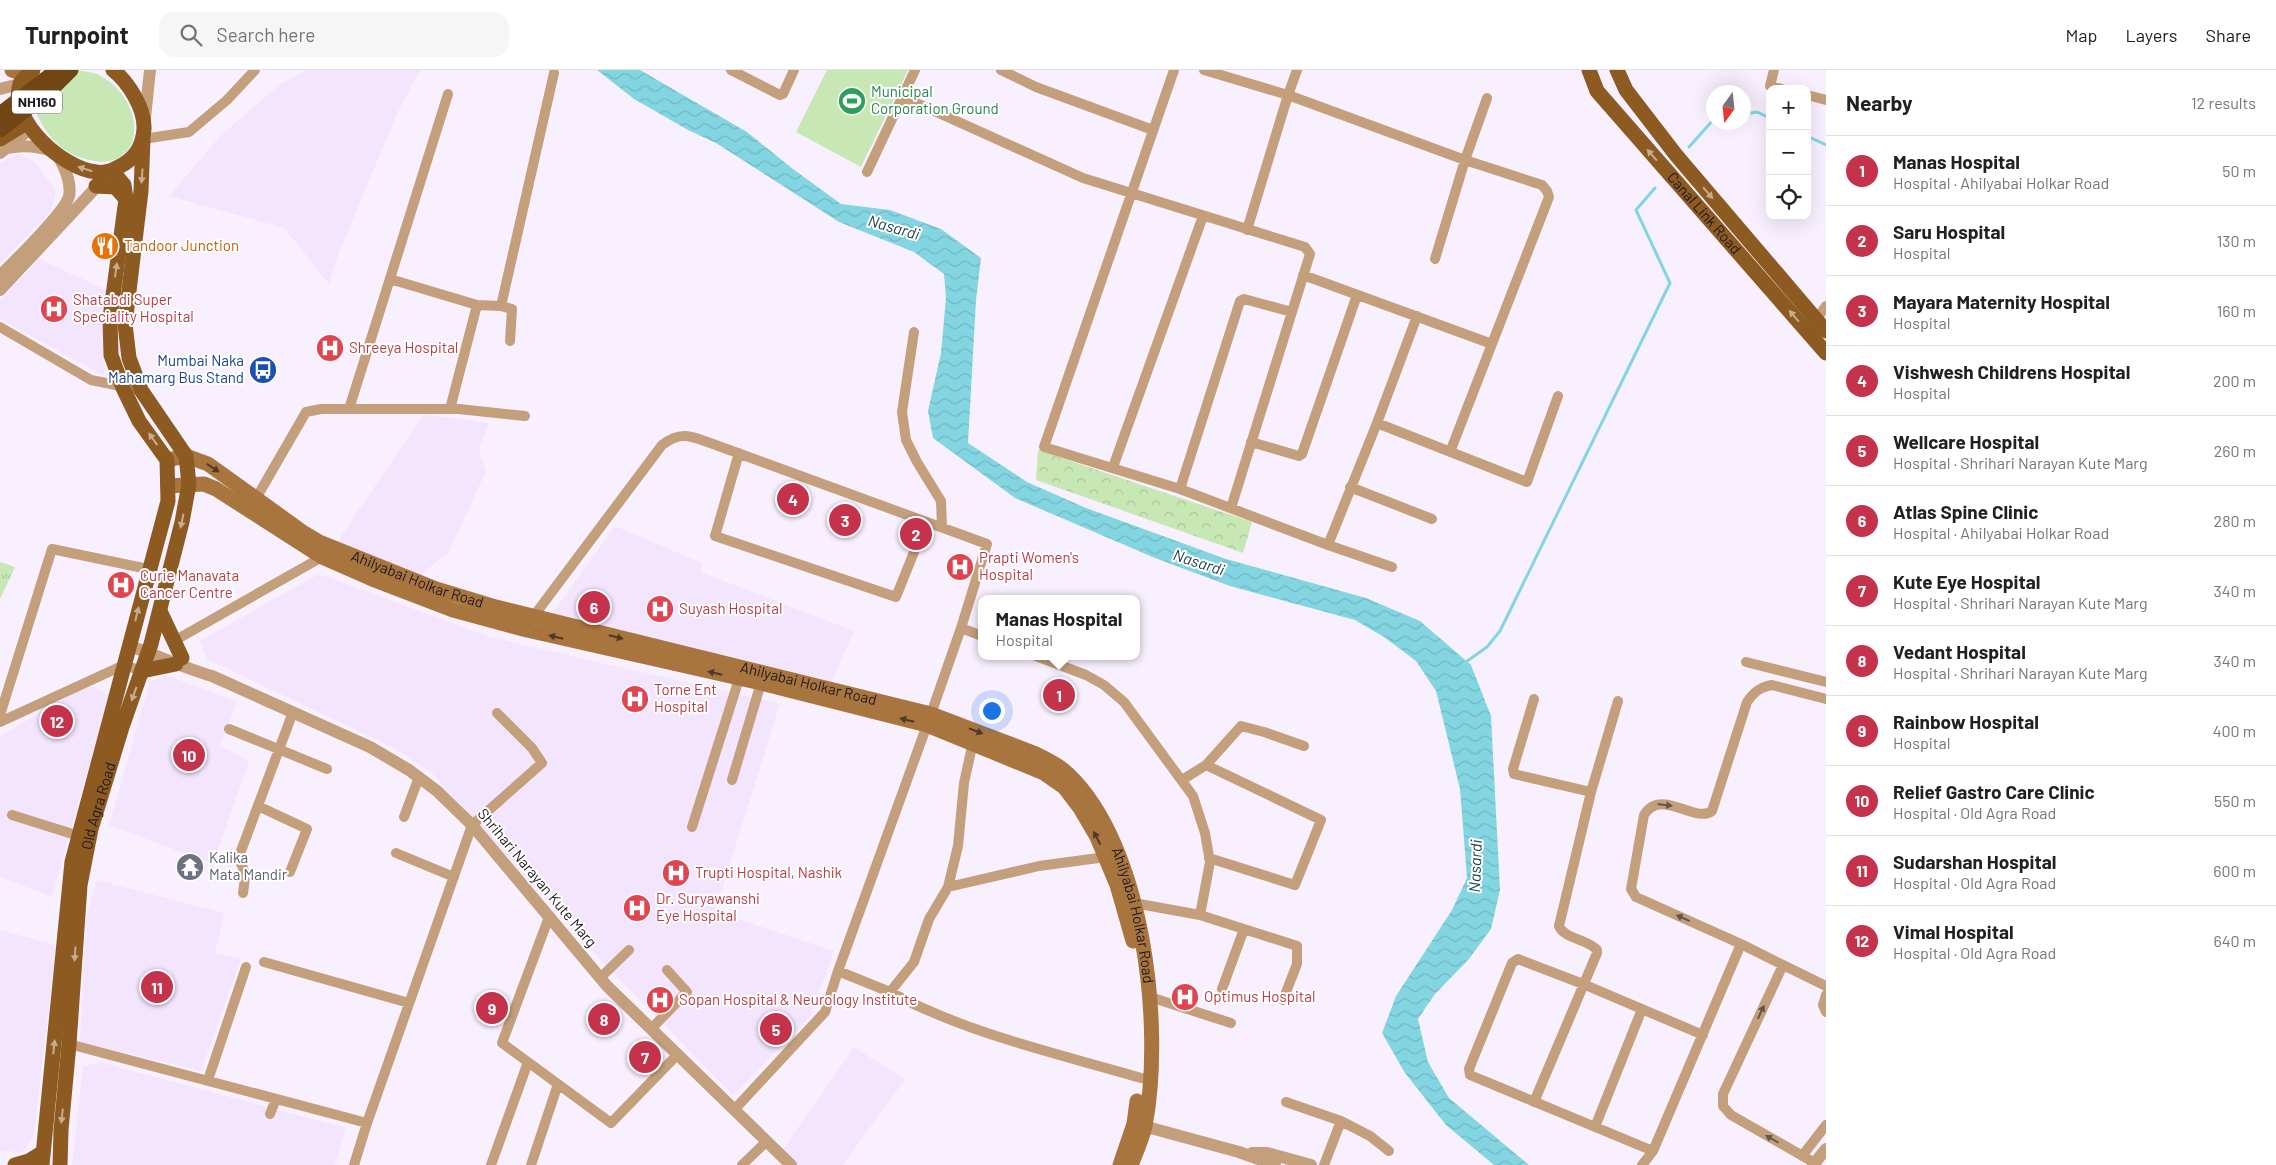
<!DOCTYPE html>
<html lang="en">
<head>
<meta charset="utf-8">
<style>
  body { margin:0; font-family:Barlow,sans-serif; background:#f6f6f6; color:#202124 }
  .controls { position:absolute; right:15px; top:15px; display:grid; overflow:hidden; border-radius:10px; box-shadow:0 5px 20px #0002 }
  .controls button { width:45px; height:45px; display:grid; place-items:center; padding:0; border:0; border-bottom:1px solid #e0e0e0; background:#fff; color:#202124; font:25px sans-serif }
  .compass { position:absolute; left:1706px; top:15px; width:45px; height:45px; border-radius:50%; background:#fff; box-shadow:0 5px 20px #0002; rotate:195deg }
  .you { position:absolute; left:991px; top:640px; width:18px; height:18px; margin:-12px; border:4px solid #fff; border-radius:50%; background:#1a73e8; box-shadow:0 0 0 8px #1a73e833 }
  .badge { display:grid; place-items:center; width:32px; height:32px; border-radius:50%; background:#c4334b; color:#fff; font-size:16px; font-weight:700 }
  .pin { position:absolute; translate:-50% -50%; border:2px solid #fff; box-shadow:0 1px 5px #0006 }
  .popup { position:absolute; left:978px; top:525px; width:162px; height:65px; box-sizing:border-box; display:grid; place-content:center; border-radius:10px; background:#fff; filter:drop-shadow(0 1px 4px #0005); font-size:16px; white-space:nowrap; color:#757577 }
  .popup b { font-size:19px; color:#202124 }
  .popup::after { content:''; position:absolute; left:50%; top:100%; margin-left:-10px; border:10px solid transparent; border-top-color:#fff }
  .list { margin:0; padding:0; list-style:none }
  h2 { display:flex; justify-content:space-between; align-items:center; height:65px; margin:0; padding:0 20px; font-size:21px }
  h2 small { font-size:16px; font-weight:400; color:#757577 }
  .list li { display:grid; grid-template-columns:32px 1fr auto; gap:15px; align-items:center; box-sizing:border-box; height:70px; padding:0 20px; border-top:1px solid #e0e0e0 }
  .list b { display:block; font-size:19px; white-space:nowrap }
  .list p { margin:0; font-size:16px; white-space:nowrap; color:#757577 }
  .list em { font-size:16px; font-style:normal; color:#757577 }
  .icon { flex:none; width:28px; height:28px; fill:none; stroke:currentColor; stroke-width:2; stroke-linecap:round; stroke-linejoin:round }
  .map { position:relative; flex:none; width:1826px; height:1095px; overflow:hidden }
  header { display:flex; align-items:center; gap:30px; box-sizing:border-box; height:70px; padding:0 25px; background:#fff; border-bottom:1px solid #e0e0e0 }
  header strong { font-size:24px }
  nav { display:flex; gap:28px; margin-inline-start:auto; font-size:18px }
  .search { width:350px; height:45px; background:#f6f6f6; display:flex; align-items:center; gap:12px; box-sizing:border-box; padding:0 18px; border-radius:15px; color:#757577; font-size:19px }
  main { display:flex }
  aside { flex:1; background:#fff }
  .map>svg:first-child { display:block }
</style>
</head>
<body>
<header>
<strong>Turnpoint</strong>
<div class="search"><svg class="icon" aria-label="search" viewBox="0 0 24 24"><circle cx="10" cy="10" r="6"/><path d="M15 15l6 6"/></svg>Search here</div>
<nav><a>Map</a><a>Layers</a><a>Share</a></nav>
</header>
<main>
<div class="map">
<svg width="1826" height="1095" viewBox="0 0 1826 1095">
  <defs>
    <pattern id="grass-tufts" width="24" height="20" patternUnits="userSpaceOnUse" patternTransform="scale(1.25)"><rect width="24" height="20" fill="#c7e7b5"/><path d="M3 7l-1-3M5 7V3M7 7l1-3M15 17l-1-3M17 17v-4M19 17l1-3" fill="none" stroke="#aac69b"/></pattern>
    <pattern id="park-crowns" width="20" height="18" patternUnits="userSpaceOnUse" patternTransform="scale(1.25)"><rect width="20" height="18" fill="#c7e7b5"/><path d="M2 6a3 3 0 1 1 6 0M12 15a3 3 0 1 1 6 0" fill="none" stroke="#aac69b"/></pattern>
    <pattern id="water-waves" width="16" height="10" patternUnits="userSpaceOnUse" patternTransform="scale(1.25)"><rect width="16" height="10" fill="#83d6e1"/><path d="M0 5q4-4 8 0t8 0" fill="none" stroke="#71b7c1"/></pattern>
  </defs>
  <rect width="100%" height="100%" fill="#f9f0ff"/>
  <path fill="#f4e5fe" d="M306,0H420L397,44L338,185L329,214L284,158L169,126L221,65L278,16Z
    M19,83L36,93L56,121L51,141L0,194V93Z
    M40,189L108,221L104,306L0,249V229Z
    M424,344L489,353L479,381L486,401L449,482L419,506L337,472Z
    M615,456L702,493L701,502L854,561L832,611L552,544Z
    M319,504L490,567L780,634L715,841L834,881L810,947L733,1025L591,880L433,704L396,679L207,589L200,571Z
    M166,605L237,632L220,676L249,691L213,794L109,755L150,612Z
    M93,617L109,625L52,827L0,807V666L77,621Z
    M97,810L224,843L215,883L241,889L201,1001L80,972L86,850Z
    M0,860L56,875L34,1064L24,1082L0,1081Z
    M854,977L905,1009L843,1095H796L781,1082Z
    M99,992L346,1058L335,1095H72L83,997Z"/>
  <path fill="url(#grass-tufts)" d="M0,492L15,497L0,529Z"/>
  <path fill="url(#park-crowns)" d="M1038,380L1252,452L1243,483L1036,410Z"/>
  <path fill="#c7e7b5" d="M56,0C69,0 85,0 97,4C153,31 146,114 76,86C54,76 41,57 33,35Z
    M827,0H908L861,97L796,62Z"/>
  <path fill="url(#water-waves)" d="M597,0H640L747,62L793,99L841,134L890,140L941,159L981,188L976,230L968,373L1027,412L1086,438L1226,489L1366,528L1420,551L1471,595L1491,646L1500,820L1491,859L1469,889L1435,924L1418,949L1428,992L1449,1028L1529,1095H1494L1446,1055L1405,1003L1382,963L1396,926L1452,840L1467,808L1460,719L1436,621L1416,591L1384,567L1355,550L1230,516L1155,488L1015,428L933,368L928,341L941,283L946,228L944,204L914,182L839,152L716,73L688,60L634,29Z"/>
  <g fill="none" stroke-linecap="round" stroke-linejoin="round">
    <path stroke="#83d6e1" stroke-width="3" d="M1744,44L1757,42L1770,48
      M1807,66L1826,75
      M1689,77L1714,49
      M1463,594L1487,577L1500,561L1670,213L1636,140L1655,118"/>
    <path stroke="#c39f7c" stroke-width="10" d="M731,0L780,25L783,24L794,0
      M1001,0L1036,17L1153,60
      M1174,0L1044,377L1180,419L1328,475L1377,353L1417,246
      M1204,0L1288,25L1465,90L1542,115L1547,121L1549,127L1450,382
      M1774,0L1770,16L1782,19
      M1807,25L1826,30
      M901,26L1083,108L1305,177L1310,184L1231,438
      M143,69L189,62L227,30L255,0
      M867,102L915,0
      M1247,160L1288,25L1297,0
      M1435,189L1465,90L1487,28
      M1303,205L1492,274
      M390,209L477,235
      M501,236L512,239L510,271
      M1816,250L1826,236
      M0,257L91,310L141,320
      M914,262L902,342L906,370L917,392L941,431L942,457
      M349,339L448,24
      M450,339L477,235L501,236L554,3
      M1377,353L1527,412L1558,326
      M1251,372L1299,386L1302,384L1357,225
      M739,383L715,466L896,527L926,452
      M1113,397L1203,146
      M1350,417L1432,449
      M1180,419L1240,231L1244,229L1292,242
      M254,432L306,342L321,339H459L525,346
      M1328,475L1392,497
      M530,551L662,375C682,360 692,367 713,374L987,474L961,558L931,644L838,901L825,942L734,1040
      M961,558L982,566
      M174,571L322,487
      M1036,586L1086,605L1104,615L1124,632L1193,726L1205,763L1210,792L1200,845
      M1746,592L1826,612
      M1534,629L1513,699L1514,704L1591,722
      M0,645L52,479L148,499
      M0,652L124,595L142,601
      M229,659L327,699
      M1206,695L1321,750L1295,815L1209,788
      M732,710L761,613
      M1182,710L1206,695L1241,656L1264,662L1304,676
      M258,736L307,759L290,802
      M12,745L79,766
      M404,747L419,707
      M692,757L739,609
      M396,783L454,807
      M948,817L1039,796L1106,787
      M243,823C245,809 247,801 238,789L293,642
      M1134,833L1200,845L1297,876V894L1283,930
      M549,847L502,973L611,1053L677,985
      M264,892L409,933
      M1783,895L1826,916
      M838,901L890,922L914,892L929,849L948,817L958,776L964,713L973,672
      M600,908L629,880
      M1222,919L1244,859
      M890,922C968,964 1056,983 1141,1008L1151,1009
      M1826,925L1823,935L1826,942
      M1150,927L1231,953
      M651,959L687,922L667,900
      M69,974L367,1053
      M208,1010L246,897
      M1286,1032L1341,1051L1324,1095
      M1534,1032L1597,883V880C1588,869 1564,869 1559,856L1591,722L1618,631
      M270,1044L276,1029
      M1341,1051L1370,1066L1389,1081
      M1595,1057L1642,939
      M1653,1081L1470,1005L1469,999L1512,893L1518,889L1583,914L1703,965
      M1802,1086L1826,1055
      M1815,1093L1731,1045L1723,1036V1024L1783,895L1741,874L1636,827L1631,819L1644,745C1661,717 1695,754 1712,741L1747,632C1754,622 1760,617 1772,615L1826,629
      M354,1095L367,1053L472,755L542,693L532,678L497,643
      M491,1095L528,992
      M531,1095L558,1014
      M742,1095L767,1071
      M1642,1095L1653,1081L1741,874"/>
    <path stroke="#c39f7c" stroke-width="12" d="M0,19L20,14
      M145,48L150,0
      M0,83L30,59
      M0,206C14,191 65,143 69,126C72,111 63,95 56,82C39,77 25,74 8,78
      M0,220L103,110
      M129,576C157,585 184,598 212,606L370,677L409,700L437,721L472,755L607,916L791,1095
      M1136,1054L1239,1082L1275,1095
      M1252,1083H1267L1311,1095
      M1813,1095L1826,1079"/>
    <g stroke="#a9753e" stroke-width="15">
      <path d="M12,0L28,5"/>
      <path id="s1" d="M167,390L186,386L208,394L304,463L319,472L436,519L492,536L931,644L1036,684C1047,690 1059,695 1068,704C1144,776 1164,957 1145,1056C1142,1069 1136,1083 1131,1095"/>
      <path d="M168,416L204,414L216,419L322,487L372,509L453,540L527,560L761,613L927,655L1044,703L1064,717L1080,738L1097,767L1117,815L1133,871"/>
      <path d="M1120,1095L1134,1054L1137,1031"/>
    </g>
    <g stroke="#8d5b21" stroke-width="15">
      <path d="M33,0C29,4 22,9 20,14C8,50 63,99 96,102C107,104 115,99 124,94C137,86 143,73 144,59C145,38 128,12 113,0"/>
      <path id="s2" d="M1589,0L1597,21L1826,283"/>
      <path d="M1617,0L1626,20L1676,85L1826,261"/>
      <path d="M0,69L26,53"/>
      <path d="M96,116L115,117L126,129"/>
      <path d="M160,541L182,588"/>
      <path d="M142,601L176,594"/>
      <path d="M15,1095L29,1091L42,1083"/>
      <path d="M42,1095L72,792L168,431L167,390L139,351L123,318L111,285L110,248L126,129L124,115L112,101"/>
      <path id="s3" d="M60,1095L61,1060L69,974L80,815L91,759L122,657L151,574L182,452L189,414L186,386L141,320L129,288L125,254L141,121L143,69"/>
    </g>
    <path stroke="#714614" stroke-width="15" d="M0,44L57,0
      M0,60L51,20L71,0"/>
  </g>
  <defs><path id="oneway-solid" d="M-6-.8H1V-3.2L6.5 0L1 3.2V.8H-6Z" transform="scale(1.25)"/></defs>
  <g fill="#c6ad90">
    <use href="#oneway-solid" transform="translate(1652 85) rotate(-131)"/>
    <use href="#oneway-solid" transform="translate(85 99) rotate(-162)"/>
    <use href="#oneway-solid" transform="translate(142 106) rotate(94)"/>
    <use href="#oneway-solid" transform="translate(1708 123) rotate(49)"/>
    <use href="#oneway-solid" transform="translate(116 200) rotate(-82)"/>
    <use href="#oneway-solid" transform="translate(1794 246) rotate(-131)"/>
    <use href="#oneway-solid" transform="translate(153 369) rotate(-125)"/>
    <use href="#oneway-solid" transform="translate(182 451) rotate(102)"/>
    <use href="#oneway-solid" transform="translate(137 544) rotate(-76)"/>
    <use href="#oneway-solid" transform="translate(134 624) rotate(110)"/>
    <use href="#oneway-solid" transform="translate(75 884) rotate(94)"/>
    <use href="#oneway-solid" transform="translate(54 977) rotate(-84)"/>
    <use href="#oneway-solid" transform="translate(62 1046) rotate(96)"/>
  </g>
  <g fill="#4f392b">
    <use href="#oneway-solid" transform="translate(213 398) rotate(34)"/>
    <use href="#oneway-solid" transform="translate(556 567) rotate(-167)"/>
    <use href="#oneway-solid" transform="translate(616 567) rotate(14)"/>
    <use href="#oneway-solid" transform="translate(715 603) rotate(-167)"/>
    <use href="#oneway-solid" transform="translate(907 650) rotate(-166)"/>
    <use href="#oneway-solid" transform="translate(976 661) rotate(21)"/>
    <use href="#oneway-solid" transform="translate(1097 768) rotate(-117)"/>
  </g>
  <g fill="#68554a">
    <use href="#oneway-solid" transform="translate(1665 735) rotate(7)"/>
    <use href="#oneway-solid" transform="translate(1683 848) rotate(-156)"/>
    <use href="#oneway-solid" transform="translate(1761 942) rotate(-65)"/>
    <use href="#oneway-solid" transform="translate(1772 1069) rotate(-150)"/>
  </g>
  <defs>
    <symbol id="stadium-disc" viewBox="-11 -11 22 22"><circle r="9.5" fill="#2e9e5b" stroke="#fff"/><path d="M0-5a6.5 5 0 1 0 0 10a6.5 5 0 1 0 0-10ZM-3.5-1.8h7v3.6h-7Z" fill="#fff"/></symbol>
    <symbol id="restaurant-disc" viewBox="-11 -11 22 22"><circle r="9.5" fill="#e8710a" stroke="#fff"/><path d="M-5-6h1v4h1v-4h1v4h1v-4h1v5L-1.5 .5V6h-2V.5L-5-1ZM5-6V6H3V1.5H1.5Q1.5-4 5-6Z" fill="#fff"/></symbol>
    <symbol id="hospital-disc" viewBox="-11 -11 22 22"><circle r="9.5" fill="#e0444e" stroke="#fff"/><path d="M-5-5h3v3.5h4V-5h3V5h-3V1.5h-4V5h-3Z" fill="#fff"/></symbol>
    <symbol id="bus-disc" viewBox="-11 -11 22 22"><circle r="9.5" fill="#1a4fb4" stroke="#fff"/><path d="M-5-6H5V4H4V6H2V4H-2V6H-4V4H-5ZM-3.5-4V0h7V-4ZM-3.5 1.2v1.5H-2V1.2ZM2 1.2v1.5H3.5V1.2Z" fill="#fff"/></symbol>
    <symbol id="temple-disc" viewBox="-11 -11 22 22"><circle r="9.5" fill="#6b7280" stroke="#fff"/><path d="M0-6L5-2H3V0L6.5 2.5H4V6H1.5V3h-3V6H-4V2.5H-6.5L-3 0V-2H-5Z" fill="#fff"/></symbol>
  </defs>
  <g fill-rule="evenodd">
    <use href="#stadium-disc" x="836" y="15" width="32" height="32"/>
    <use href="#restaurant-disc" x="89" y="160" width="32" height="32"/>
    <use href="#hospital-disc" x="38" y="223" width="32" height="32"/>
    <use href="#hospital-disc" x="314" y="262" width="32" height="32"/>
    <use href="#bus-disc" x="247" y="284" width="32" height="32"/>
    <use href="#hospital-disc" x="944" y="481" width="32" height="32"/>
    <use href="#hospital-disc" x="105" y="499" width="32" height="32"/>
    <use href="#hospital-disc" x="644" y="523" width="32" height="32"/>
    <use href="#hospital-disc" x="619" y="613" width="32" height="32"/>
    <use href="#temple-disc" x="174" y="781" width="32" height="32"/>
    <use href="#hospital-disc" x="660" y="787" width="32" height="32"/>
    <use href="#hospital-disc" x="621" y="822" width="32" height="32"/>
    <use href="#hospital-disc" x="1169" y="911" width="32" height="32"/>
    <use href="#hospital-disc" x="644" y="914" width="32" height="32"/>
  </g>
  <g text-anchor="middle" stroke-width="4" stroke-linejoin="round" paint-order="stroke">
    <rect fill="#fff" stroke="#625e64" stroke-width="1" x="12" y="20.5" width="50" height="23" rx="4"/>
    <g font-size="14" font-weight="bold" fill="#1e1921">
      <text x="37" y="37">NH160</text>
    </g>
    <g font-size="15" fill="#27864d" stroke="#fff" text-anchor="start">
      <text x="871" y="27">Municipal<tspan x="871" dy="17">Corporation Ground</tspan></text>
    </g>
    <g font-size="15" fill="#1e1921" stroke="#fff">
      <text dy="5" stroke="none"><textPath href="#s2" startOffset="185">Canal Link Road</textPath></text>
      <text dy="5" stroke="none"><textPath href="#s1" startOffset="284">Ahilyabai Holkar Road</textPath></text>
      <text dy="5" stroke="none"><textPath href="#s1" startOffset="689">Ahilyabai Holkar Road</textPath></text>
      <text dy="5" stroke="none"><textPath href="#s3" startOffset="362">Old Agra Road</textPath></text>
      <text transform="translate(537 808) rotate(50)" y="5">Shrihari Narayan Kute Marg</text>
      <text dy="5" stroke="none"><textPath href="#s1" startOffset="1124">Ahilyabai Holkar Road</textPath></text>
    </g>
    <g font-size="15" fill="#c56008" stroke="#fff" text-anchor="start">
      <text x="124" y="181">Tandoor Junction</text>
    </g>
    <g font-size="15" fill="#be3a42" stroke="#fff" text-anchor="start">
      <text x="73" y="235">Shatabdi Super<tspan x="73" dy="17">Speciality Hospital</tspan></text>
      <text x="349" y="283">Shreeya Hospital</text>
      <text x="979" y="493">Prapti Women's<tspan x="979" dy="17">Hospital</tspan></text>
      <text x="140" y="511">Curie Manavata<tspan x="140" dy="17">Cancer Centre</tspan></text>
      <text x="679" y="544">Suyash Hospital</text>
      <text x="654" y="625">Torne Ent<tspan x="654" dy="17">Hospital</tspan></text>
      <text x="695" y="808">Trupti Hospital, Nashik</text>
      <text x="656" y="834">Dr. Suryawanshi<tspan x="656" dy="17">Eye Hospital</tspan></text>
      <text x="1204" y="932">Optimus Hospital</text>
      <text x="679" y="935">Sopan Hospital &amp; Neurology Institute</text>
    </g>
    <g font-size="15" fill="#164399" stroke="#fff" text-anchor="end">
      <text x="244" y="296">Mumbai Naka<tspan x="244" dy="17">Mahamarg Bus Stand</tspan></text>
    </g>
    <g font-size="15" fill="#5b616d" stroke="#fff" text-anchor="start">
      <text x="209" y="793">Kalika<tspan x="209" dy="17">Mata Mandir</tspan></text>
    </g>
    <g font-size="16" font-style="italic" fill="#1e464a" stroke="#fff">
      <text transform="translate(894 157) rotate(16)" y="6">Nasardi</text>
      <text transform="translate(1199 492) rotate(18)" y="6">Nasardi</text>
      <text transform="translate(1475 796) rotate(-88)" y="6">Nasardi</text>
    </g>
  </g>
</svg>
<div class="controls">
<button>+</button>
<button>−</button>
<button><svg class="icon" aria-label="locate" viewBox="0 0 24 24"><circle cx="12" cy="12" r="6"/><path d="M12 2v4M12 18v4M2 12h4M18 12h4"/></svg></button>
</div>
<svg class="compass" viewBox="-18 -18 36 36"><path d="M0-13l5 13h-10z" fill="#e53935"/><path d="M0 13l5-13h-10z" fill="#757577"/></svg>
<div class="you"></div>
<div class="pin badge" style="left:1059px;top:625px">1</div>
<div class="popup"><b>Manas Hospital</b>Hospital</div>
<div class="pin badge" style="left:916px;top:464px">2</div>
<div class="pin badge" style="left:845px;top:450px">3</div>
<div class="pin badge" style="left:793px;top:429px">4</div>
<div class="pin badge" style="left:776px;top:959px">5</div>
<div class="pin badge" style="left:594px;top:537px">6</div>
<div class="pin badge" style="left:645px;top:987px">7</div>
<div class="pin badge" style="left:604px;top:949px">8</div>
<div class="pin badge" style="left:492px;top:938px">9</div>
<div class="pin badge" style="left:189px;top:685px">10</div>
<div class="pin badge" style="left:157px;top:917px">11</div>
<div class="pin badge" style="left:57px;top:651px">12</div>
</div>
<aside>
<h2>Nearby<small>12 results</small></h2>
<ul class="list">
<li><span class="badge">1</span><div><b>Manas Hospital</b><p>Hospital · Ahilyabai Holkar Road</p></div><em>50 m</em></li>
<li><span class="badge">2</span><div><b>Saru Hospital</b><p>Hospital</p></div><em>130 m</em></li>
<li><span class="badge">3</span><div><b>Mayara Maternity Hospital</b><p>Hospital</p></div><em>160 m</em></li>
<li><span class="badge">4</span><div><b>Vishwesh Childrens Hospital</b><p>Hospital</p></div><em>200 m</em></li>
<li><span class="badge">5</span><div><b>Wellcare Hospital</b><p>Hospital · Shrihari Narayan Kute Marg</p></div><em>260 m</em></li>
<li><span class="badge">6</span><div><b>Atlas Spine Clinic</b><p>Hospital · Ahilyabai Holkar Road</p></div><em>280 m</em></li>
<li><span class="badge">7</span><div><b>Kute Eye Hospital</b><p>Hospital · Shrihari Narayan Kute Marg</p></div><em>340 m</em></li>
<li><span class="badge">8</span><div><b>Vedant Hospital</b><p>Hospital · Shrihari Narayan Kute Marg</p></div><em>340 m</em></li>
<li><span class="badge">9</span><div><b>Rainbow Hospital</b><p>Hospital</p></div><em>400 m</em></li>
<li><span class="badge">10</span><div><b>Relief Gastro Care Clinic</b><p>Hospital · Old Agra Road</p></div><em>550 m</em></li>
<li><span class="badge">11</span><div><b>Sudarshan Hospital</b><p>Hospital · Old Agra Road</p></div><em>600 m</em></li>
<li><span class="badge">12</span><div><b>Vimal Hospital</b><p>Hospital · Old Agra Road</p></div><em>640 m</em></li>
</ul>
</aside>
</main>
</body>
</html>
